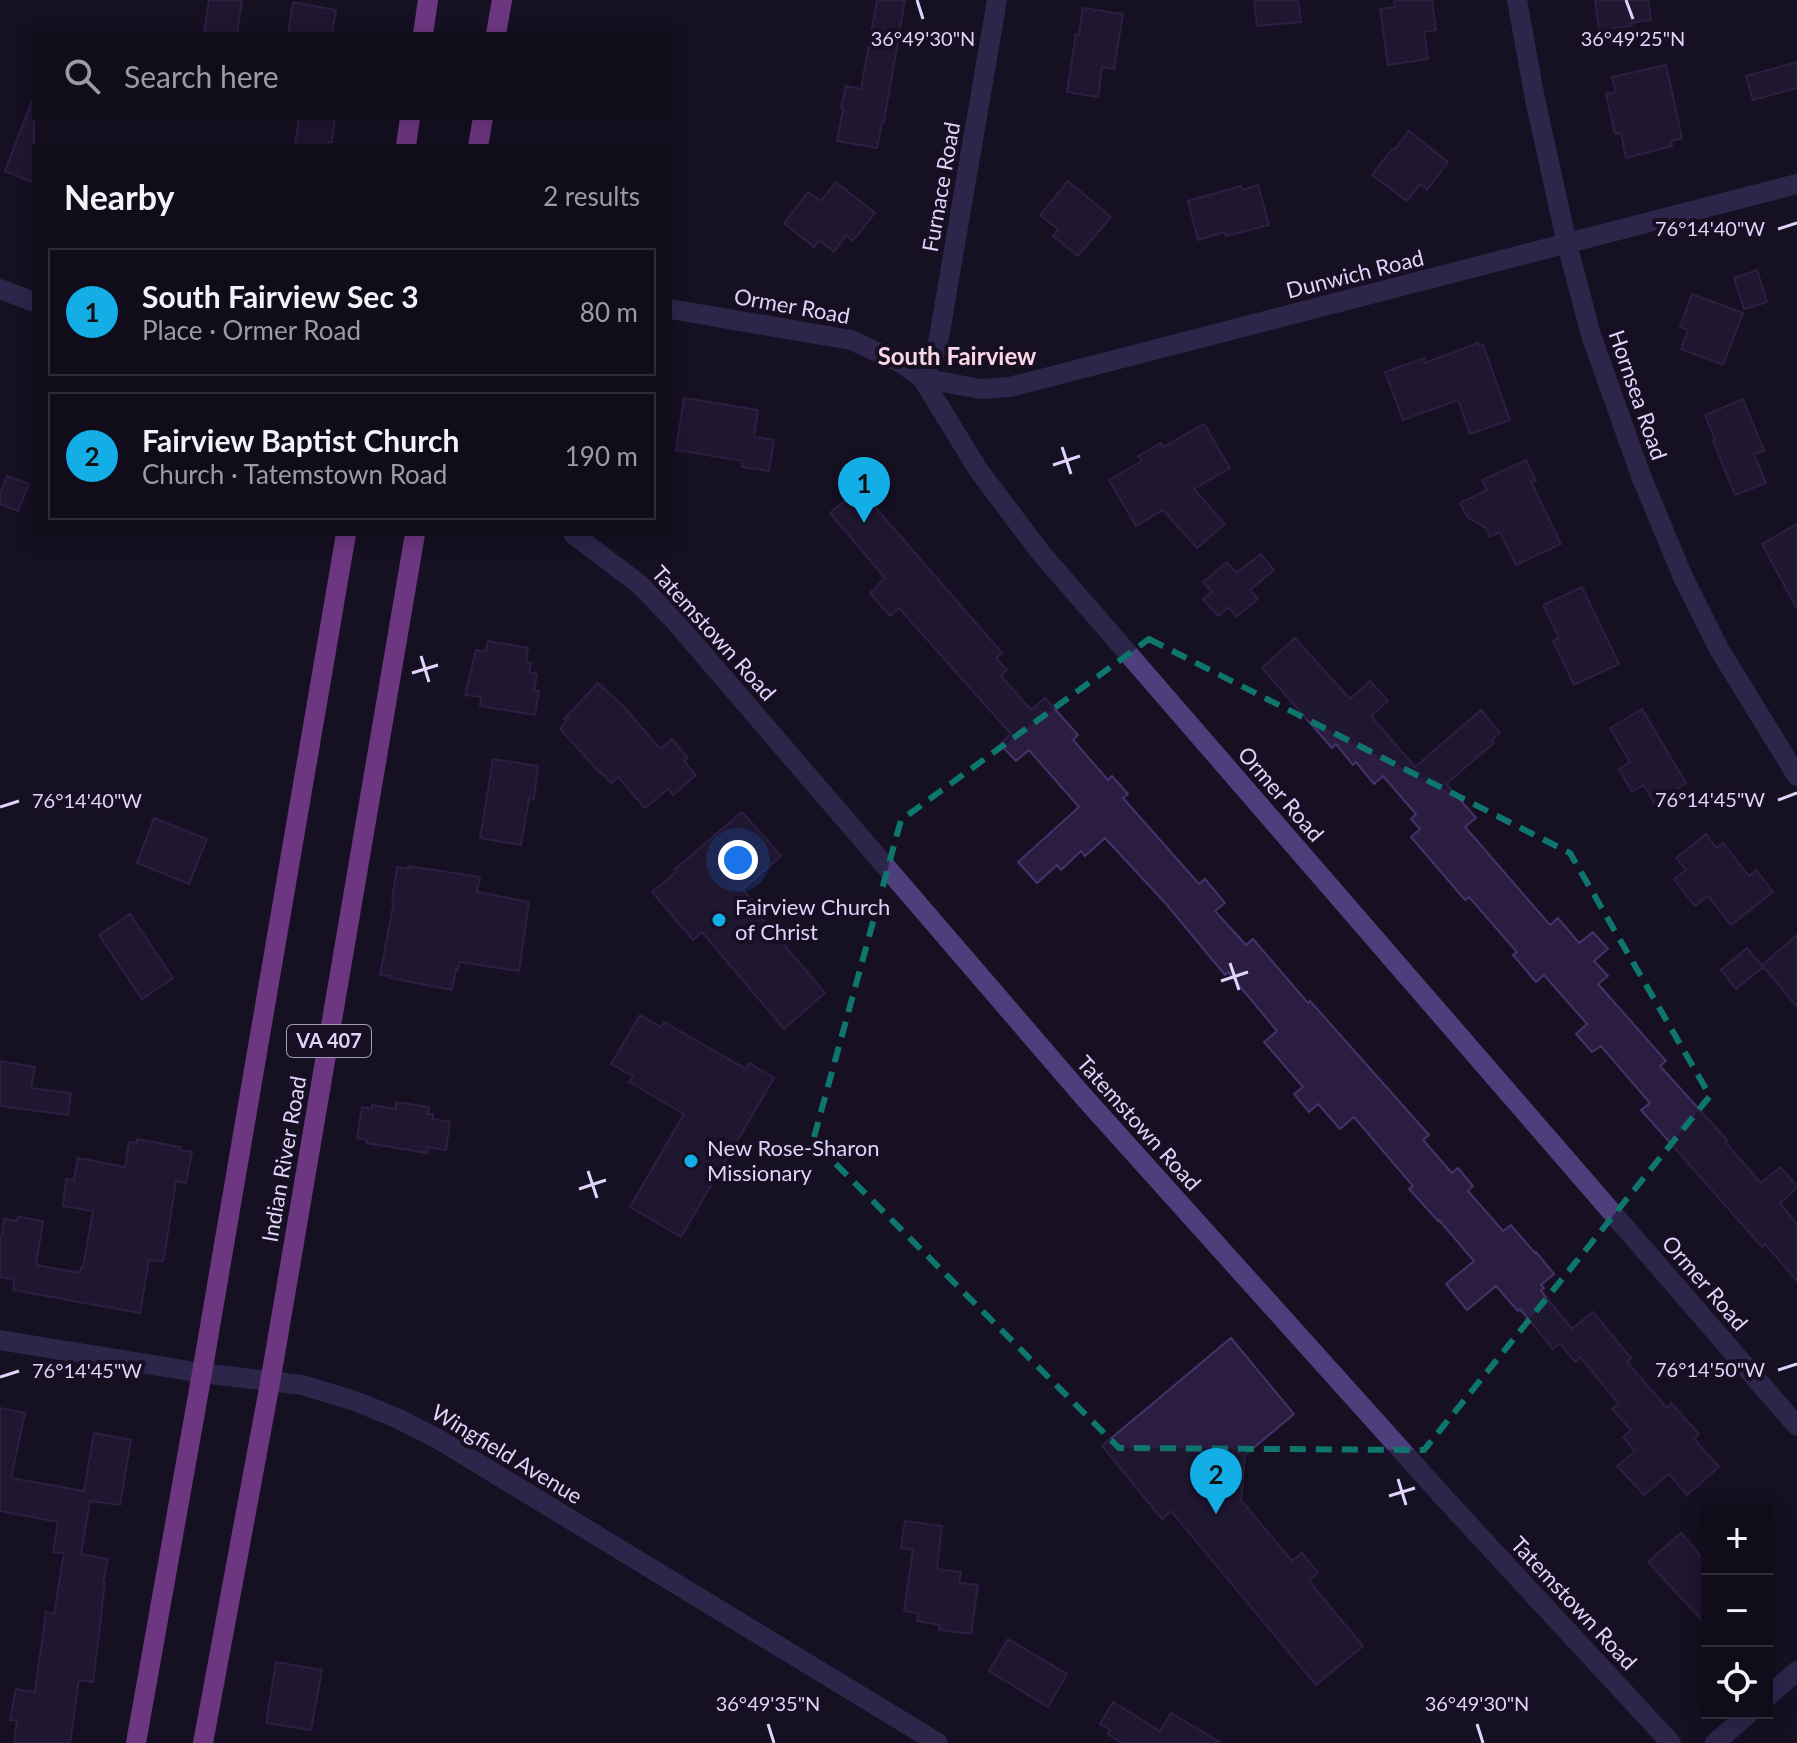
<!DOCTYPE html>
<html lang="en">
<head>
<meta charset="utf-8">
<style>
  body { margin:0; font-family:Lato,sans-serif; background:#1e1a27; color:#f1f3f6 }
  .controls { position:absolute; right:24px; bottom:24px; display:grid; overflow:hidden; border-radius:0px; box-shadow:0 4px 20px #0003 }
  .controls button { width:72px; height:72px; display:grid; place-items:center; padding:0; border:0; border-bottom:2px solid #302c39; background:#100c1a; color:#f1f3f6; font:40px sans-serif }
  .you { position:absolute; left:738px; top:860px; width:28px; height:28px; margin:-20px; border:6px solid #fff; border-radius:50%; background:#1a73e8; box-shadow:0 0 0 12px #1a73e833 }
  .badge { display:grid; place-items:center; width:52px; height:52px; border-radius:50%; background:#14aee7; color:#111; font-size:26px; font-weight:700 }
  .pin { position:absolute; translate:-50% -66px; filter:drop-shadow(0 2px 4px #0008) }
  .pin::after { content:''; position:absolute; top:42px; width:28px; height:24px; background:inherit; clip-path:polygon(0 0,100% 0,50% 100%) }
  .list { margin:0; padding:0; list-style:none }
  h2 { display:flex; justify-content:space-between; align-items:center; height:104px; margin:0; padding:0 32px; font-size:34px }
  h2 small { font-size:26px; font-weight:400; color:#9c9ba2 }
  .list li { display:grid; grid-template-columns:52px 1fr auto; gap:24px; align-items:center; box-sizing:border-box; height:128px; margin:0 16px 16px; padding:0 16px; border:2px solid #302c39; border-radius:0px }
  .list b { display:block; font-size:30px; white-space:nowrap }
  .list p { margin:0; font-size:26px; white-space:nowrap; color:#9c9ba2 }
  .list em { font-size:26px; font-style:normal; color:#9c9ba2 }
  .icon { flex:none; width:44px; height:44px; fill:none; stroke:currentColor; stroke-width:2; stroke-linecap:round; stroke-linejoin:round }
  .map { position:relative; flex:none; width:1797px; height:1743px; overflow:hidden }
  .search { position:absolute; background:#100c1a; box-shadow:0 4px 20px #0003; left:32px; top:32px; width:640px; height:88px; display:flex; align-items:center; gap:20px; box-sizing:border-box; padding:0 28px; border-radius:0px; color:#9c9ba2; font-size:30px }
  .panel { position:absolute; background:#100c1a; box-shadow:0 4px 20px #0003; left:32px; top:144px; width:640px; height:392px; border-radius:0px }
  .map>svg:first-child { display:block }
</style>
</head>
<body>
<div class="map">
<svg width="1797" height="1743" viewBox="0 0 1797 1743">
  <rect width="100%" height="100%" fill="#161022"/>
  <path fill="#2b1d41" stroke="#47316b" stroke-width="2" d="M209,0H242L237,34H204Z
    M877,0H905L884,122H882L877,148L837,141L843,109L841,108L846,86L861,89Z
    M1254,0H1298L1301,22L1257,26Z
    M1394,0H1432L1436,30L1424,32L1428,59L1388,65L1380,9L1395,7Z
    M1595,0H1648L1651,20L1631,23L1632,26L1599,30Z
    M293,2L336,10L332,34H288Z
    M1083,8L1123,14L1114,69L1102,67L1098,97L1067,92L1076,34L1079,35Z
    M1797,62V88L1753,100L1746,76Z
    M1666,65L1682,138L1671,141L1672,146L1626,158L1621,133L1615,134L1606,94L1616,92L1612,77Z
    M32,101L34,102V183L5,171Z
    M299,118H335L332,142H328L327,146H295Z
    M1409,131L1448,162L1427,190L1420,184L1407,201L1372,175L1392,149L1394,150Z
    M1068,181L1111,217L1078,256L1053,236L1058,229L1040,215Z
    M836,182L875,213L853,241L846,235L834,252L819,240L814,247L784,223L808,192L821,201Z
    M1258,185L1269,225L1226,236L1224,232L1198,240L1188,201L1241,186L1242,190Z
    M1757,270L1767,302L1744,309L1734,278Z
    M1692,294L1743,313L1723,365L1681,349L1688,330L1680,327Z
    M1478,343L1479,346L1483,345L1510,420L1470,434L1458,400L1403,420L1385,372L1424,358L1425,363Z
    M684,398L758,410L754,437L774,440L769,471L742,467L743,461L676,450Z
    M1743,399L1764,451L1754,454L1766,483L1735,495L1713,441L1715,440L1705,415Z
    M1204,424L1230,468L1194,489L1225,524L1197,548L1163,510L1136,526L1109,480L1142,461L1138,456L1161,443L1163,447Z
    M1526,460L1536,481L1531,482L1561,544L1516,565L1500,532L1490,537L1486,528L1467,517L1460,503L1487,490L1482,480Z
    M7,476L29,484L18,511L0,504V494Z
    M854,493L864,504L869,500L1002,653L996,658L1007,670L1001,676L1031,710L1045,698L1078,735L1073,740L1108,780L1112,776L1128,794L1123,798L1199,884L1205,879L1225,903L1215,911L1246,945L1253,939L1308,1003L1310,1001L1429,1135L1423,1140L1452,1173L1458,1168L1473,1186L1468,1191L1503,1231L1511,1225L1535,1253L1536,1252L1554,1274L1541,1285L1544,1288L1541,1291L1572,1329L1593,1312L1631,1358L1627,1362L1667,1408L1671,1403L1699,1434L1694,1439L1719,1467L1687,1495L1669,1474L1644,1495L1635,1485L1617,1466L1635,1451L1623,1437L1631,1430L1612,1409L1619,1404L1580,1357L1575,1362L1560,1343L1553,1349L1520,1309L1518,1311L1496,1286L1467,1310L1446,1284L1474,1261L1439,1220L1438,1221L1409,1189L1413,1186L1354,1117L1340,1129L1318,1104L1309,1112L1294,1094L1303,1087L1264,1042L1277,1031L1228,972L1225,975L1167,905L1105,838L1085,856L1081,851L1061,870L1057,865L1037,883L1018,862L1079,807L1029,750L1016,761L1000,744L1011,734L899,608L890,616L870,593L885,578L830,513Z
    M1797,524V609L1762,544Z
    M1261,554L1274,570L1250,590L1258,599L1236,617L1229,607L1218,616L1203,599L1212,592L1203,582L1227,562L1236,573Z
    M1582,587L1619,664L1574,685L1553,641L1559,638L1543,605Z
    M1295,638L1350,699L1370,681L1388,701L1371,716L1415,767L1481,710L1500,733L1492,740L1494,743L1446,784L1476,818L1465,827L1550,925L1558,918L1579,943L1593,932L1608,949L1594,961L1608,976L1598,984L1666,1061L1660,1066L1727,1140L1725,1142L1761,1183L1780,1167L1797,1186V1188L1780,1203L1797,1224V1281L1765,1244L1762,1247L1641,1110L1650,1103L1601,1046L1592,1052L1576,1034L1587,1024L1544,975L1536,982L1513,955L1517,952L1469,897L1465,900L1411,837L1420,829L1411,819L1416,814L1383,776L1374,784L1356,762L1353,765L1336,744L1332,748L1262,668Z
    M488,641L528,648L526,662L531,663L529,672L537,674L534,691H539L535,715L480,706L481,697L465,695L476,650L486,651Z
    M598,683L625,708L660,749L672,739L688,758L684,761L696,775L673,795L668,789L645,808L618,777L611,783L601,772L600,773L560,729L568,719H564Z
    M1642,709L1686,783L1654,803L1644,785L1632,792L1619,769L1630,762L1610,728Z
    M493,759L538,766L534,799L529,798L521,845L480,838Z
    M742,812L781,856L743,889L755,904L752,907L825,993L784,1029L702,932L693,940L652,892L676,872L674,870Z
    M154,818L207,839L189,884L137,863Z
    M1706,834L1717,848L1723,843L1749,876L1756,870L1773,892L1731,925L1708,896L1695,906L1674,879L1686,870L1676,858Z
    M408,866L480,877L477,892L529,902L519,971L459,962L458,970L456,969L452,990L390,978V976L380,975L394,901L392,900L397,867L408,869Z
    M130,914L173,978L142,999L99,935Z
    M1797,935V1007L1762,965Z
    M1747,948L1763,967L1736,989L1721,970Z
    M640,1015L661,1027L664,1022L746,1069L749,1063L774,1078L681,1237L630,1207L684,1114L629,1082L633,1076L611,1064Z
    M0,1061L35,1067L31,1088L71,1093L68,1115L0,1106Z
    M396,1102L429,1107L428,1114H433V1119L450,1122L446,1150L428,1147L427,1153L366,1143L367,1140L357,1138L362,1107L372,1109V1105L396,1109Z
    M137,1139L180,1147L179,1150L192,1152L186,1183L176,1181L164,1258L162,1262L149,1260L140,1313L13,1290L14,1279L0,1277V1246L4,1219L17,1221L18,1217L43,1221L36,1265L80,1273L81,1267H83L93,1211L63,1206L66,1179L74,1180L78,1158L125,1167L129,1142L137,1143Z
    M1231,1338L1294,1414L1245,1455L1241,1500L1292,1561L1302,1553L1318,1573L1309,1581L1363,1646L1316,1685L1171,1511L1162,1519L1102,1446Z
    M0,1408L25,1413L11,1478L84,1491L94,1433L131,1440L120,1505L90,1501L81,1554L108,1559L103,1583H105L93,1682L79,1680L70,1743H14L17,1721L10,1720L16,1689L35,1692L46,1612L54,1614L64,1553L53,1552L58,1522L0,1511Z
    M905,1521L942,1526L937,1569L961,1572L959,1583L978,1585L971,1634L939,1630L940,1625L917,1621L918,1613L904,1611L913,1550L901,1548Z
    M1681,1533L1707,1563V1626L1648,1562Z
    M1008,1639L1067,1674L1048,1707L989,1671Z
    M276,1662L322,1670L311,1730L266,1723Z
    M1113,1702L1160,1731L1171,1713L1221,1743H1122L1108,1734L1110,1730L1100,1724Z"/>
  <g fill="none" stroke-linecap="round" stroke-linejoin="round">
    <path stroke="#4c3f7c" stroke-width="20" d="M997,0L937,349L922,378L980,389L1010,387L1797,184
      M1517,0L1535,99L1567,244L1591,335L1641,476L1683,577L1719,649L1797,776
      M0,289L34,302
      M670,309L851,340L901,363L922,378L979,471L1041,553L1797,1426
      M573,534L639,584L673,619L1083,1096L1447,1501L1671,1743
      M0,1340L202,1373L302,1385L355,1401L399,1419L438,1439L938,1743
      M1767,1697L1797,1671
      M1715,1743L1749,1713"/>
    <path stroke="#d565f2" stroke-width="20" d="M423,34L428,0
      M496,34L502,0
      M406,146L410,118
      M478,146L483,118
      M136,1743L202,1373L346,534
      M203,1743L270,1383L415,534"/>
  </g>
  <path d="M0 0H1797V1743H0ZM1149,639L1570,853L1710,1096L1424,1450L1119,1448L813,1141L901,820Z" fill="#161022" fill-opacity=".55" fill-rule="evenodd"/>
  <path fill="none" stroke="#0f766e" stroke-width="6" stroke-dasharray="16 10" stroke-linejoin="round" d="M1149,639L1570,853L1710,1096L1424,1450L1119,1448L813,1141L901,820Z"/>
  <path fill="none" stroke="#dfd4fb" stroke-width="3" d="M917,0L923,19M1626,0L1633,19M1778,229L1797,223M1062,447L1071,474M1053,465L1080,456M421,656L429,682M412,673L438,665M1778,800L1797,793M0,807L19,801M1230,963L1239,990M1221,981L1248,972M588,1171L597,1198M579,1189L606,1180M1778,1370L1797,1364M0,1377L19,1371M1398,1479L1406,1505M1389,1496L1415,1488M768,1724L774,1743M1477,1724L1483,1743"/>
  <g fill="#14aee7" stroke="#161022" stroke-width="3">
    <circle cx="719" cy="920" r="8"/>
    <circle cx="691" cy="1161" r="8"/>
  </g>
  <g text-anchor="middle" stroke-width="8" stroke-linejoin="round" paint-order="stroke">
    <rect fill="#161022" stroke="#a399ba" stroke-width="2" x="287" y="1025" width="84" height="32" rx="6"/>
    <g font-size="20" font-weight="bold" fill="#dfd4fb">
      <text x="329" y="1048">VA 407</text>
    </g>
    <g font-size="22" fill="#dfd4fb" stroke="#161022">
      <text transform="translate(941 187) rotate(-80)" y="8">Furnace Road</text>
      <text transform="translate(1355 274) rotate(-14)" y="8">Dunwich Road</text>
      <text transform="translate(792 306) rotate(10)" y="8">Ormer Road</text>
      <text transform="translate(1638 395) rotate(71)" y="8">Hornsea Road</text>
      <text transform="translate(714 633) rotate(48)" y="8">Tatemstown Road</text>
      <text transform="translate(1281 794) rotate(49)" y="8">Ormer Road</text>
      <text transform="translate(1139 1123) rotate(48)" y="8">Tatemstown Road</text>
      <text transform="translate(284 1159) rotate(-80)" y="8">Indian River Road</text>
      <text transform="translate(1705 1283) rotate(49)" y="8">Ormer Road</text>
      <text transform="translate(507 1454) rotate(31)" y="8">Wingfield Avenue</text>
      <text transform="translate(1574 1603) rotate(47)" y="8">Tatemstown Road</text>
    </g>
    <g font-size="22" fill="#dfd4fb" stroke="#161022" text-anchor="start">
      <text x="735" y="915">Fairview Church<tspan x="735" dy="25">of Christ</tspan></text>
      <text x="707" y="1156">New Rose-Sharon<tspan x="707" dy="25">Missionary</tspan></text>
    </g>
    <g font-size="24" font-weight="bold" fill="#fbd6e7" stroke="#161022">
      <text x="957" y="365">South Fairview</text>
    </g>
  </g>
  <g font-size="20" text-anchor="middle" fill="#dfd4fb" stroke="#161022" stroke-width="8" stroke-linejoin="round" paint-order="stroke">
    <text x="923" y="46">36°49'30"N</text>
    <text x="1633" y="46">36°49'25"N</text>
    <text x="1710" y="236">76°14'40"W</text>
    <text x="1710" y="807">76°14'45"W</text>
    <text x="87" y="808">76°14'40"W</text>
    <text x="1710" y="1377">76°14'50"W</text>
    <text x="87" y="1378">76°14'45"W</text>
    <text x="768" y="1711">36°49'35"N</text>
    <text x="1477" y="1711">36°49'30"N</text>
  </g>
</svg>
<div class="controls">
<button>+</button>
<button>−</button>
<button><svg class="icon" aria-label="locate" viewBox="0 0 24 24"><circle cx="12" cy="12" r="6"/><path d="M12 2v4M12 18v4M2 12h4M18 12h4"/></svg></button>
</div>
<div class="you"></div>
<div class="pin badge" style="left:864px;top:523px">1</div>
<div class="pin badge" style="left:1216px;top:1514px">2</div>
<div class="search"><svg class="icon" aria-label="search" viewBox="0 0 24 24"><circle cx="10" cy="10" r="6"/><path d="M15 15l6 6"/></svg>Search here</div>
<section class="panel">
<h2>Nearby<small>2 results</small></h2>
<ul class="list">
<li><span class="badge">1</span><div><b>South Fairview Sec 3</b><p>Place · Ormer Road</p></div><em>80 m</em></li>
<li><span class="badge">2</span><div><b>Fairview Baptist Church</b><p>Church · Tatemstown Road</p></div><em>190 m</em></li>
</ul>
</section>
</div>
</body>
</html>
